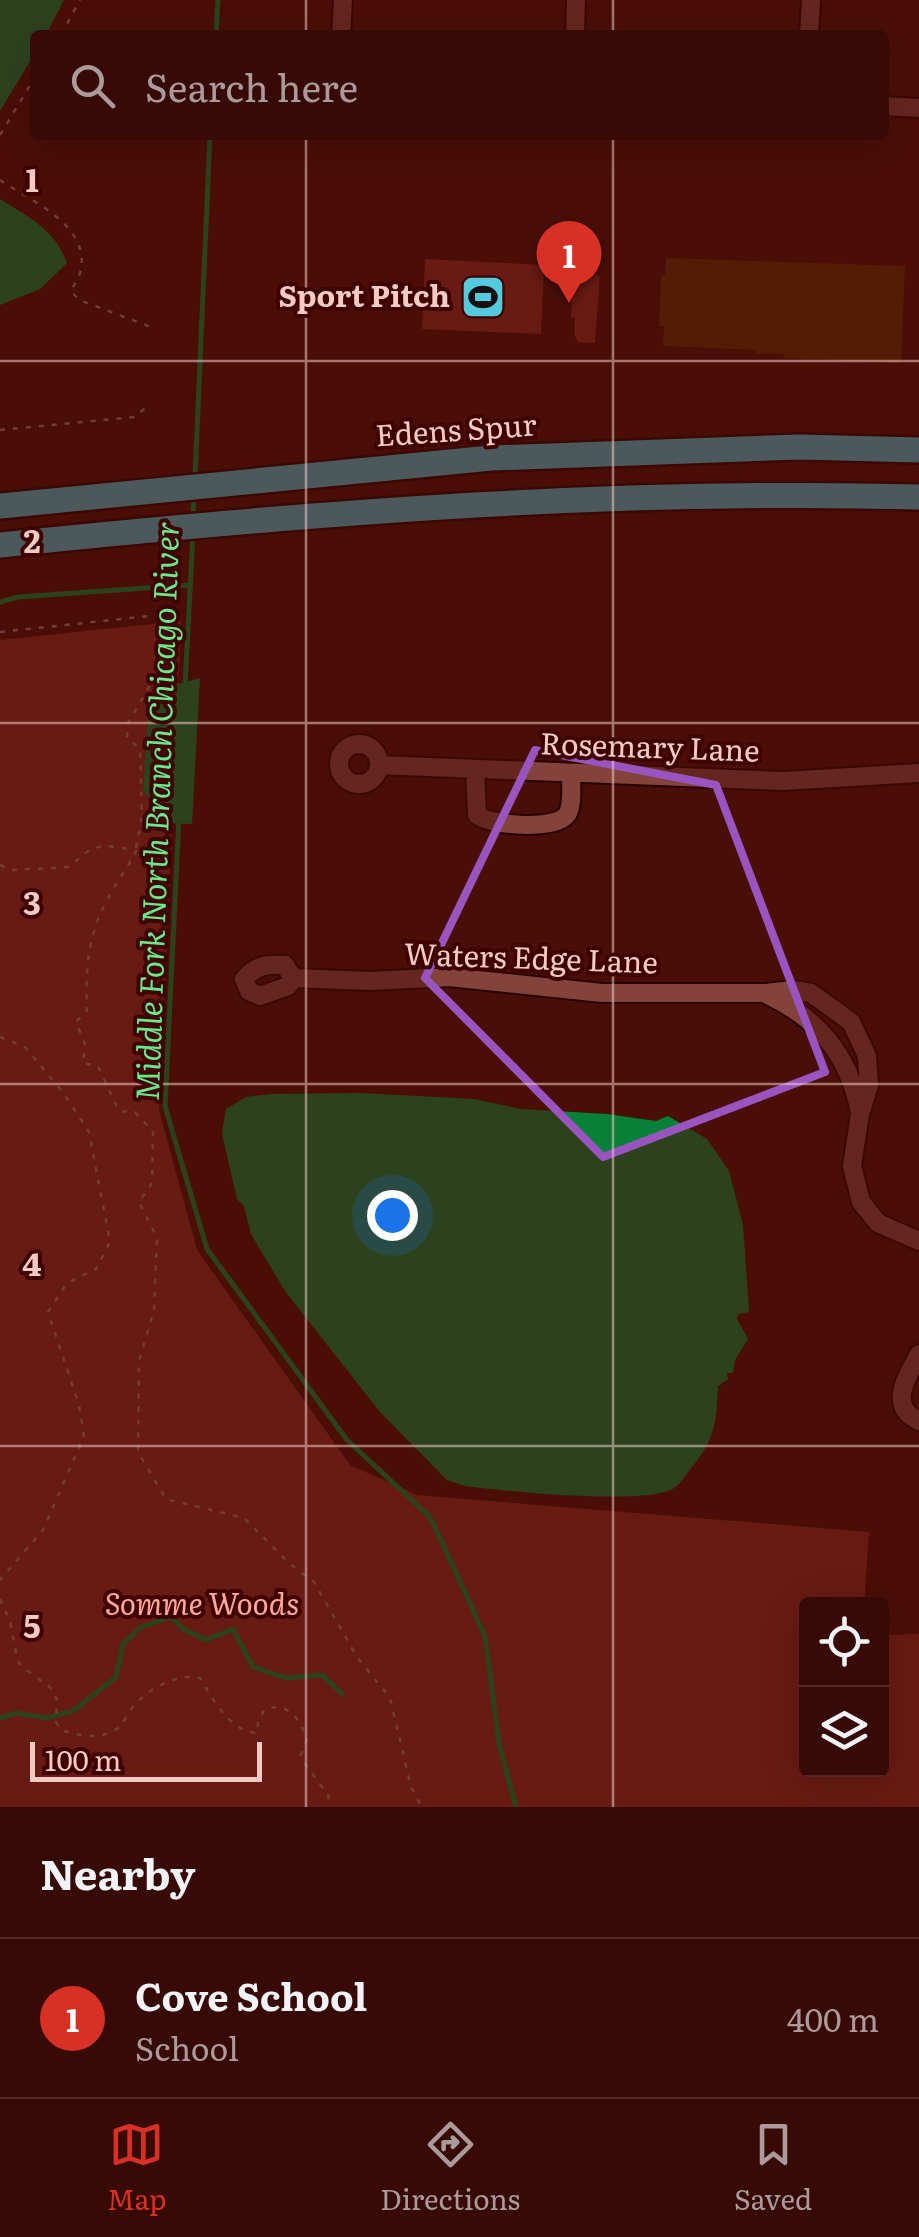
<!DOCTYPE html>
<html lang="en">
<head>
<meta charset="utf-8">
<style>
  body { margin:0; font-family:Literata,serif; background:#431814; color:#f1f3f6 }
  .controls { position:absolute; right:30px; bottom:30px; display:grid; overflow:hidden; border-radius:10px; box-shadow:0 10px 40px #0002 }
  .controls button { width:90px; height:90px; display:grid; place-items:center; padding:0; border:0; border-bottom:2px solid #522b28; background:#380a06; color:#f1f3f6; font:50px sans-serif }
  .scale { position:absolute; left:30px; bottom:25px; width:232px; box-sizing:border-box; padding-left:10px; border:5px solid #f3cbc4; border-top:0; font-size:28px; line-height:35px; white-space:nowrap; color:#f3cbc4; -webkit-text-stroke:8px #3f0201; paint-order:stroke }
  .you { position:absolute; left:392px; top:1215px; width:35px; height:35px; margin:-25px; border:8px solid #fff; border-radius:50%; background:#1a73e8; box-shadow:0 0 0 15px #1a73e833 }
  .badge { display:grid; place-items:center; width:65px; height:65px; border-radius:50%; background:#d93025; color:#fff; font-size:32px; font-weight:700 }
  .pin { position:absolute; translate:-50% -82px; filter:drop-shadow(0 2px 5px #0008) }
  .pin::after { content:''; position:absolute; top:52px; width:35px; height:30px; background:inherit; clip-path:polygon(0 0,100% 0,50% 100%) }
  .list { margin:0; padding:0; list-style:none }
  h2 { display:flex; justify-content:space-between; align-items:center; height:130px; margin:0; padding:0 40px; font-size:42px }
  h2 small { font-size:32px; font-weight:400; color:#ab9a9b }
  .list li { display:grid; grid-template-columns:65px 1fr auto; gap:30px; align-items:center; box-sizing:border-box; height:160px; padding:0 40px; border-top:2px solid #522b28 }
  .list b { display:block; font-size:38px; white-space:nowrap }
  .list p { margin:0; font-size:32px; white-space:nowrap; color:#ab9a9b }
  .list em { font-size:32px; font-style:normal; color:#ab9a9b }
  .icon { flex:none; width:55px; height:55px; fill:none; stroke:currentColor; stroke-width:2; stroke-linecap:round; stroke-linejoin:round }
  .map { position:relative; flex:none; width:919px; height:1807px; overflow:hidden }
  .search { position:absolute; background:#380a06; box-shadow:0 10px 40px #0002; left:30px; right:30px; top:30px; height:110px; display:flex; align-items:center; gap:25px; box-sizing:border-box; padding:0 35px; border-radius:10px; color:#ab9a9b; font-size:38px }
  .sheet { height:290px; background:#380a06 }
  nav { display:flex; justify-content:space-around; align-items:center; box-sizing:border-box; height:140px; border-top:2px solid #522b28; background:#380a06; font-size:28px; color:#ab9a9b }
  nav a { display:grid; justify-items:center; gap:5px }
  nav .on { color:#d93025 }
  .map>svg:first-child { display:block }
</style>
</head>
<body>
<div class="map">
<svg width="919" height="1807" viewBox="0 0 919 1807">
  <rect width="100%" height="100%" fill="#4a0e08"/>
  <path fill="#892c22" d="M425,259L544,265L541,334L422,329Z
    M588,270L600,276L595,343L578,342L575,336V319L571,317L573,283L568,279V274Z
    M181,621L159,1110L197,1250L350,1465L417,1495L869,1532L864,1604H806V1770H882V1635L919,1634V1807H0V640Z"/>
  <path fill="#078038" d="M0,0H64L46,35H35V53L0,111Z
    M0,199C29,218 54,228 67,263L40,289L0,305Z
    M200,678L192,824L170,823L143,791L149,699L160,689Z
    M361,1093L474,1099L521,1109L607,1114L656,1121L668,1116L707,1139L729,1171L743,1225L749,1312L738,1314L737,1319L748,1339L735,1360L733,1373H727L728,1379L718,1386C716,1425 715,1440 689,1471C685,1476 680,1484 674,1488C648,1506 502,1491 465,1486L447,1480L380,1412L285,1291L251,1234L244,1206L237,1199L222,1133L226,1109L246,1097L271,1094Z"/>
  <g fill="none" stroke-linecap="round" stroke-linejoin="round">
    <path stroke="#078038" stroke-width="5" d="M216,35L218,0
      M195,477L210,135
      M193,517L194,493
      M0,602L18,597L189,585
      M185,686L193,533
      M179,817L165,1106L207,1249L347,1440L429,1516L434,1525L485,1636L499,1743L516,1807
      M0,1718L16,1713L47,1718L73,1711L116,1677L123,1644L141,1627L171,1617L183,1629L206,1640L233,1629L253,1667L286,1678L322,1675L342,1694"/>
  </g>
  <path fill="#602a03" d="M666,258L905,266L901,363L783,358L784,354L756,353V350L663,346L664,326H659L661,276H665Z"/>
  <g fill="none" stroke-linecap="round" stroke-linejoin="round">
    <defs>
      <path id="minor" d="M341,35L343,0
        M575,35L576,0
        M809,35L811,0
        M884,106L919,108
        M339 764a20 20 0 1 1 40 0a20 20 0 1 1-40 0Z
        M379,765L783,781L919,773
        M475,769L477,815C491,826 559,831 568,813C573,802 571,785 571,773
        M293,978L288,986L260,996L249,991L244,979C256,965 267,964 285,965L293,978L370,981L449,977L602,993H766L793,990L811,993L851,1022L867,1056L869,1085L860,1114L852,1166L861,1202L878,1223L919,1241
        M766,994C819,1019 849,1055 860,1113
        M919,1354C907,1377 887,1406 919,1421"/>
      <path id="highway" d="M0,506L491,458L800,447L919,450
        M0,545C307,513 610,489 919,497"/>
    </defs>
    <use href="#minor" stroke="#280000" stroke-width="22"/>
    <use href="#highway" stroke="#280000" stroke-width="30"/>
    <path stroke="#a4736c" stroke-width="2.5" stroke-dasharray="5 8" stroke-linecap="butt" d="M61,35L80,0
      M0,135L35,77
      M0,180C29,200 89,224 81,269C80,276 74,285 71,291L79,300L151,327
      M0,430L135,417L150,404
      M0,632L177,613
      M136,848L142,817L140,749L127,737L128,723L149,687L155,663L178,612
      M0,865L13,870L70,867C95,841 102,844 136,851C129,866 119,878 111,893C88,931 85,968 87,1011L76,1022L85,1044L83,1063L98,1066L119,1111L135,1112L153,1132L152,1183L139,1202L157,1238L154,1310L139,1361L138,1452L166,1499L244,1518L290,1564L314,1582L357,1657L390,1698L411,1787L422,1807
      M0,1037L25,1047L64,1094L89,1132L110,1242L96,1269L67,1283L48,1312L79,1405L84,1436L43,1530L0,1580
      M0,1599L10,1621L17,1658L21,1666L51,1688L57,1700L56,1722L61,1730C76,1735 94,1739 109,1733C122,1728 123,1721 130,1711C143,1691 177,1672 200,1678C213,1699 230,1732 257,1733L258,1721L265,1709C289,1702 299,1718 307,1739L301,1755L303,1761L328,1795L330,1807"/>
    <use href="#minor" stroke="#84433a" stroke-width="18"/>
    <use href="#highway" stroke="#4cb4c5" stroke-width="25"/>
  </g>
  <path d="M0 0H919V1807H0ZM535,750L716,785L825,1072L603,1157L425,978Z" fill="#4a0e08" fill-opacity=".55" fill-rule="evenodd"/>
  <path fill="none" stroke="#9954c0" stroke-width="8" stroke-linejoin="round" d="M535,750L716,785L825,1072L603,1157L425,978Z"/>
  <path fill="none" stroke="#f3cbc4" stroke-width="2.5" stroke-opacity="0.55" d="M306,0V35M613,0V35M306,135V1807M613,135V1807M0,361H919M0,723H919M0,1084H919M0,1446H919"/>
  <defs>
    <symbol id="stadium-square" viewBox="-11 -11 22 22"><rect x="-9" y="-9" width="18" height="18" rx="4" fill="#54cadd" stroke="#3f0201"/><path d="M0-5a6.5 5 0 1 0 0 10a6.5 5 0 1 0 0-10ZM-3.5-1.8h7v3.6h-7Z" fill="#111"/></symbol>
  </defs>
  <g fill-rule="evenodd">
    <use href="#stadium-square" x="458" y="272" width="50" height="50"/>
  </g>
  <g text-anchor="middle" stroke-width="8" stroke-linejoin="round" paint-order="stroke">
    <g font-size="30" font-weight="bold" fill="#f3cbc4" stroke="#3f0201" text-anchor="end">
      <text x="450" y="307">Sport Pitch</text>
    </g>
    <g font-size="30" fill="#f3cbc4" stroke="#3f0201">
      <text transform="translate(456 431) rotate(-4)" y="10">Edens Spur</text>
      <text transform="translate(650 748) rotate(2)" y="10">Rosemary Lane</text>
      <text transform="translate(531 959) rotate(2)" y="10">Waters Edge Lane</text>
    </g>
    <g font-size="30" font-style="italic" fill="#fea89a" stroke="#3f0201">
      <text x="202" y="1615">Somme Woods</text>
    </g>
    <g font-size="32" font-style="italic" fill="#6ae98a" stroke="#3f0201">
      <text transform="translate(158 811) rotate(-88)" y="11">Middle Fork North Branch Chicago River</text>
    </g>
  </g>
  <g font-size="32" text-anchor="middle" font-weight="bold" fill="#f3cbc4" stroke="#3f0201" stroke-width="8" stroke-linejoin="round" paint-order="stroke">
    <text x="32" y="192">1</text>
    <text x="32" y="553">2</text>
    <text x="32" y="915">3</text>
    <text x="32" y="1276">4</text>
    <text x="32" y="1638">5</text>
  </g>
</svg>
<div class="controls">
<button><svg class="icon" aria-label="locate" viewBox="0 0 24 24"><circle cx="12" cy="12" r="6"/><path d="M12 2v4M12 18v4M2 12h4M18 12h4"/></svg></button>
<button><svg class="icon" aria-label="layers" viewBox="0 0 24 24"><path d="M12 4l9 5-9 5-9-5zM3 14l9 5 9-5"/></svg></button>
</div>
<div class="scale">100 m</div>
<div class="you"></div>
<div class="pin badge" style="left:569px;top:303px">1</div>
<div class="search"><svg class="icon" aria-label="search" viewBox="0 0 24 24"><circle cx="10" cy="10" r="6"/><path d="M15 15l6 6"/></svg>Search here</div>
</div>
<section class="sheet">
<h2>Nearby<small></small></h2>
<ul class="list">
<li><span class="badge">1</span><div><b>Cove School</b><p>School</p></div><em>400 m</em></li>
</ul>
</section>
<nav>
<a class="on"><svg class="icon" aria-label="map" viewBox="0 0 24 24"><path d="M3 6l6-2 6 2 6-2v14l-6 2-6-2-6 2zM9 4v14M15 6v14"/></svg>Map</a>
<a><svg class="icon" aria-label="directions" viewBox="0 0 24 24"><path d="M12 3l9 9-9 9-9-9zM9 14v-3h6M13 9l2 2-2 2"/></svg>Directions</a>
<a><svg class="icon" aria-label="saved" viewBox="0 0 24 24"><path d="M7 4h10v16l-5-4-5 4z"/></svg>Saved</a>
</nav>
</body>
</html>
